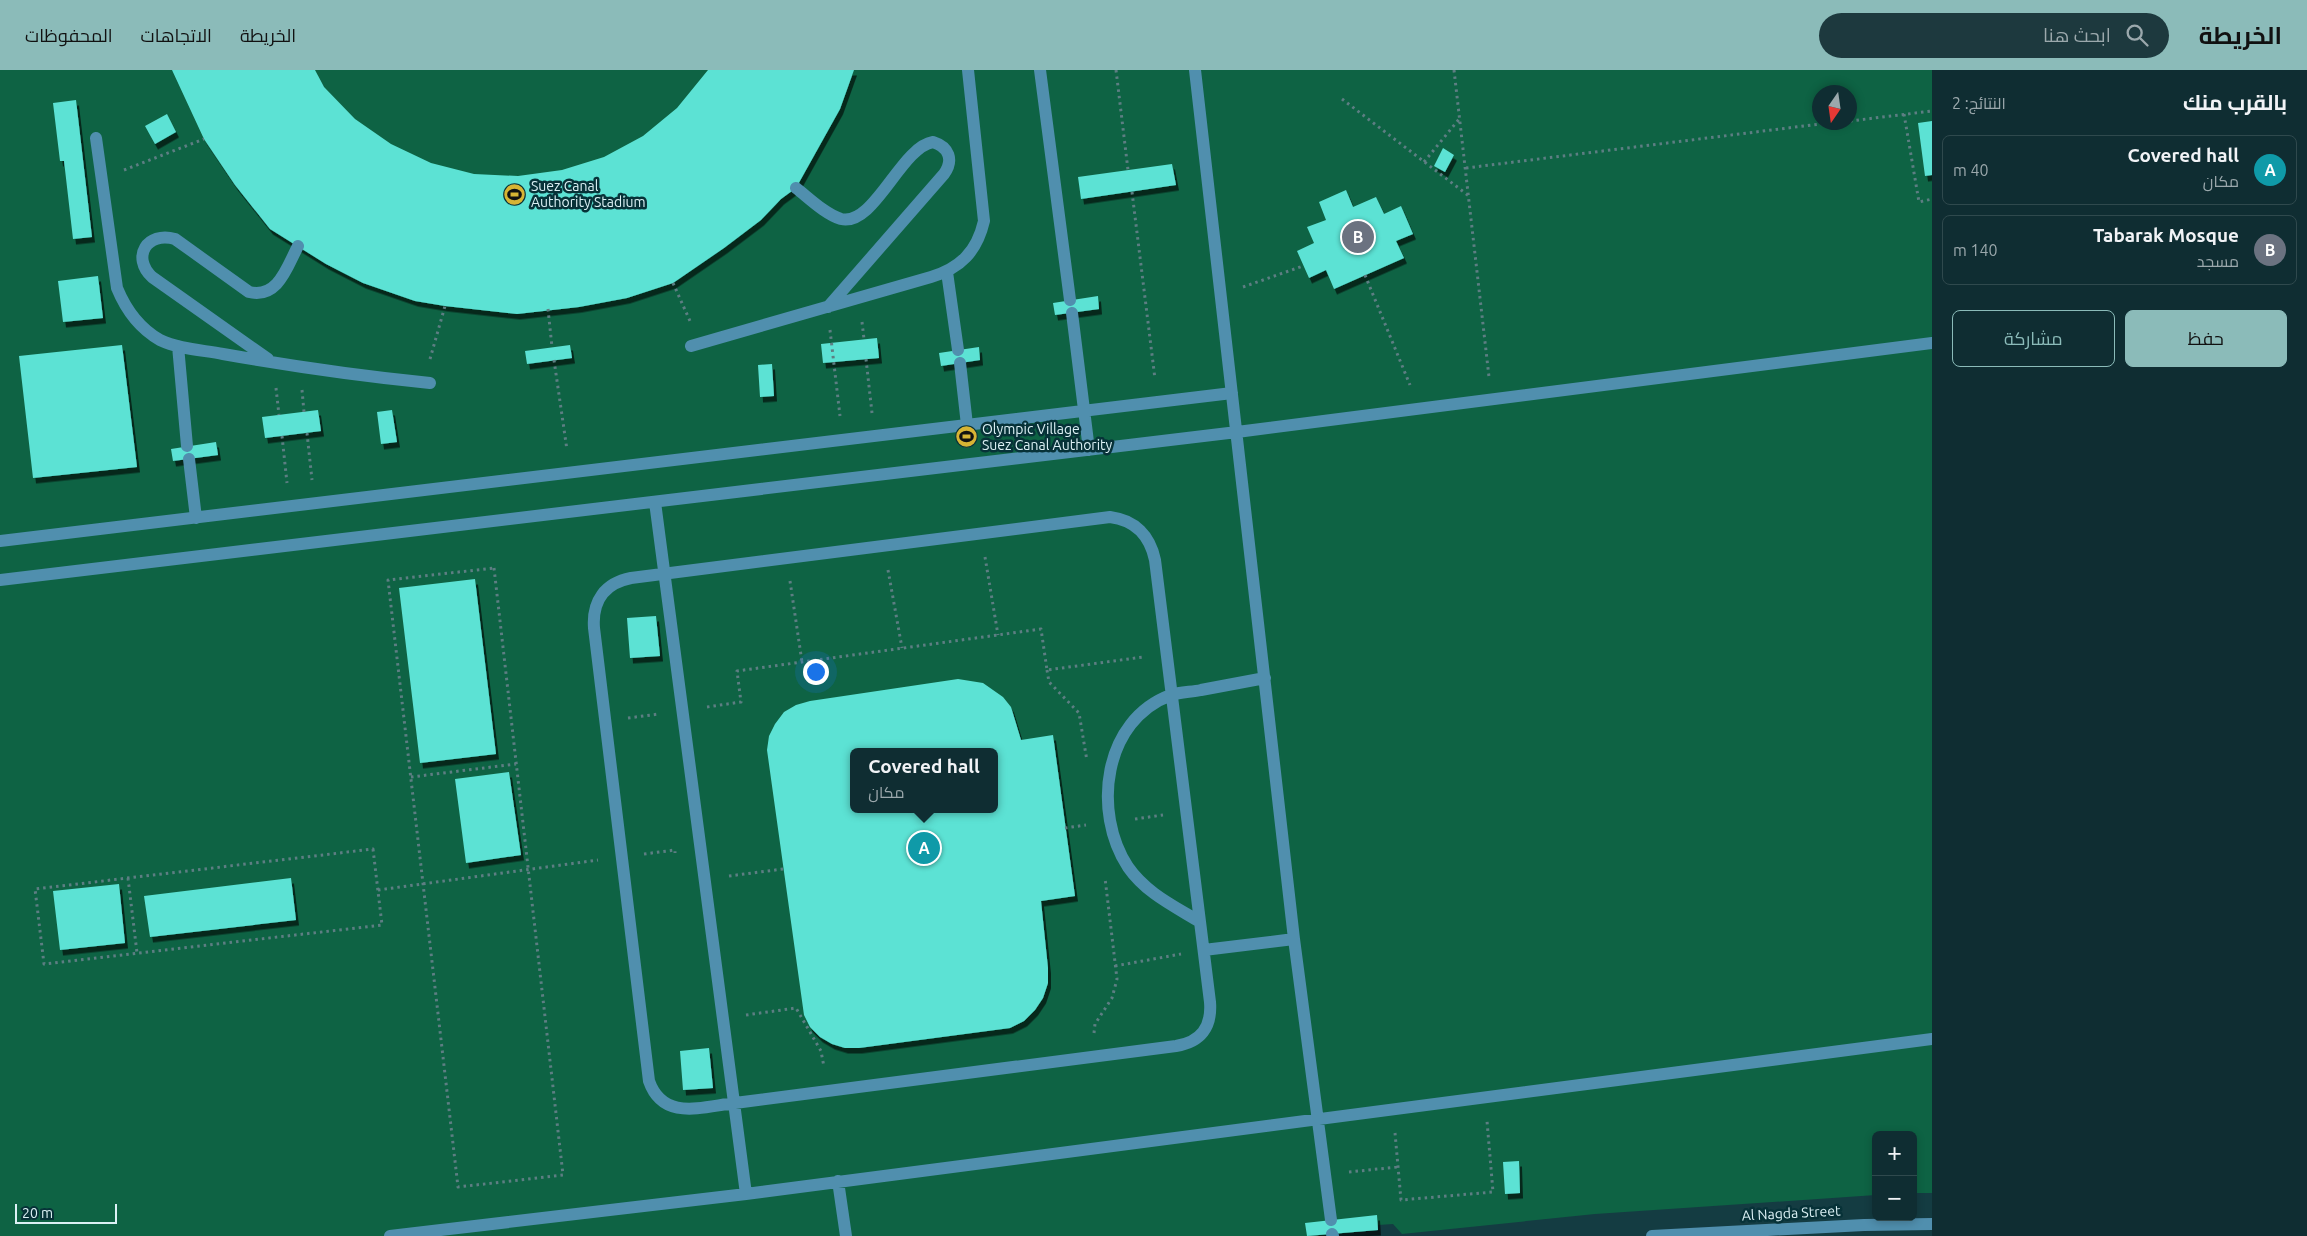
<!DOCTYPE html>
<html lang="ar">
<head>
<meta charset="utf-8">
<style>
  body { margin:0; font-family:Ubuntu,Cairo,sans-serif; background:#1d393e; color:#f1f3f6; direction:rtl }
  .controls { position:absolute; right:15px; bottom:15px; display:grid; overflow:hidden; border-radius:8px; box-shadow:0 2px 8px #0003 }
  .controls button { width:45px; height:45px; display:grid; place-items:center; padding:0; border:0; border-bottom:1px solid #2f494d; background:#0f2d32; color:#f1f3f6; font:25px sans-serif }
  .compass { position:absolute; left:1812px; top:15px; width:45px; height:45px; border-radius:50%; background:#0f2d32; box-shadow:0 2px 8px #0003; rotate:193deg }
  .scale { position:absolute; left:15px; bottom:12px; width:102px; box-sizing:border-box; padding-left:5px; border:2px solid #dcf1f5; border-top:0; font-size:14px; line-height:18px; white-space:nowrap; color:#dcf1f5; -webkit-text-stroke:4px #073238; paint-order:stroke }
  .you { position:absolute; left:815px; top:601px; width:18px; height:18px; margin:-12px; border:4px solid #fff; border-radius:50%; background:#1a73e8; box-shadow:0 0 0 8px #1a73e833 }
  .badge { display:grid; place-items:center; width:32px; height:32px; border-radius:50%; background:#8bbbb9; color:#fff; font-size:16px; font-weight:700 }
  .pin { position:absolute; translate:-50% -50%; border:2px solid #fff; box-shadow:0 1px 5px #0006 }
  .popup { position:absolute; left:850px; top:678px; width:148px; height:65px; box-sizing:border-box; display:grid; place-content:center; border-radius:8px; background:#0f2d32; filter:drop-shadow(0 1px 4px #0005); font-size:16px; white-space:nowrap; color:#9ba8ac }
  .popup b { font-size:19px; color:#f1f3f6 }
  .popup::after { content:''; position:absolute; left:50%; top:100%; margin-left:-10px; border:10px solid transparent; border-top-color:#0f2d32 }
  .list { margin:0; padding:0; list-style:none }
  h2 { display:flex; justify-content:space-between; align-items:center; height:65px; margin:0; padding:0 20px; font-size:21px }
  h2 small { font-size:16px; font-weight:400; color:#9ba8ac }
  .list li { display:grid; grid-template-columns:32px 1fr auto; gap:15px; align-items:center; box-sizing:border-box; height:70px; margin:0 10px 10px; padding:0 10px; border:1px solid #2f494d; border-radius:8px }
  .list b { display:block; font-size:19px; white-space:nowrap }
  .list p { margin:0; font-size:16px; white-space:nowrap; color:#9ba8ac }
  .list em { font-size:16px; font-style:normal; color:#9ba8ac }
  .actions { display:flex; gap:10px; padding:15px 20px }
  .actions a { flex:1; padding:11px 0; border:1px solid #8bbbb9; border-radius:8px; text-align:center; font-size:18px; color:#8bbbb9 }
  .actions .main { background:#8bbbb9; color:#111 }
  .icon { flex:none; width:28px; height:28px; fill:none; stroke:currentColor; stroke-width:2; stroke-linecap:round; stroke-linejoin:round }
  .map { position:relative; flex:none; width:1932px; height:1166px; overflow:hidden; direction:ltr }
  header { display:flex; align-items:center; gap:30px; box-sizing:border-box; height:70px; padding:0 25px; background:#8bbbb9; color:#111 }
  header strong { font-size:24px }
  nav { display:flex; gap:28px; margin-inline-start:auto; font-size:18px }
  .search { width:350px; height:45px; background:#1d393e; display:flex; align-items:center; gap:12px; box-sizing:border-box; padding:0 18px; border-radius:28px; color:#9ba8ac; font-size:19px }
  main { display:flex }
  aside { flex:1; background:#0f2d32 }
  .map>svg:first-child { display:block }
</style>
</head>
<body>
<header>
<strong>الخريطة</strong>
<div class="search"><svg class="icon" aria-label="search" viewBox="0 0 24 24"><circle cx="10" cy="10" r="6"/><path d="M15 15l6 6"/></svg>ابحث هنا</div>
<nav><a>الخريطة</a><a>الاتجاهات</a><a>المحفوظات</a></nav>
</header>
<main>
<aside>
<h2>بالقرب منك<small>النتائج: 2</small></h2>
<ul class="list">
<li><span class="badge" style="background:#0f9aa8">A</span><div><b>Covered hall</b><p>مكان</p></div><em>40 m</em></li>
<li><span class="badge" style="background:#6b7280">B</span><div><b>Tabarak Mosque</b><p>مسجد</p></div><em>140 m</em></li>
</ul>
<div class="actions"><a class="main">حفظ</a><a>مشاركة</a></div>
</aside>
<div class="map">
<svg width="1932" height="1166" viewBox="0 0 1932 1166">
  <defs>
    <filter id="shadow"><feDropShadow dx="3" dy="5.5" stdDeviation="0" flood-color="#0009"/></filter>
  </defs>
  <rect width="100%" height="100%" fill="#143c42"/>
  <path fill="#0e6344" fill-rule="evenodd" d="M0,0H1932V1123H1913V1065H1876V1125L1595,1144L1402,1164L1393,1154L1378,1155V1160L1321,1166H0ZM1820,22H1850V52H1820ZM854,682H994V739H854Z"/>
  <path fill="#5ce2d4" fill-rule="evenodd" filter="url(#shadow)" d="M172,0H315L324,17L355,49L391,74L431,93L474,104L518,106L562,100L604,87L643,66L677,38L708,0H854L840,39L796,118L781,129L761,150L724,178L673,213L627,228L579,237L517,244L445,236L415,231L363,213L326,194L270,159L235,115L204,69Z
    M76,30L92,167L73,169L64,91H60L53,33Z
    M167,44L176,62L155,74L145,56Z
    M1932,51V105L1925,106L1918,53Z
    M1443,78L1454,85L1445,102L1434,96Z
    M1172,94L1176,115L1081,129L1078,107Z
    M1346,120L1353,137L1376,127L1384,144L1401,136L1413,164L1396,171L1404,188L1334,219L1326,200L1309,208L1297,181L1314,173L1307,157L1326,150L1319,132Z
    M98,206L103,248L63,252L58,211Z
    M1098,226L1099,239L1055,245L1053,233Z
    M877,268L879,288L823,293L821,274Z
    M122,275L137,397L33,408L19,286Z
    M570,275L572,288L527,294L525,281Z
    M979,277L980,290L941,296L939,283Z
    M772,294L774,326L760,327L758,295Z
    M318,340L321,361L265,368L262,347Z
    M392,340L397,372L381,374L377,342Z
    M216,372L218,385L173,391L171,379Z
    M475,509L496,684L420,693L399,518Z
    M656,546L660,586L630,588L627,548Z
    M958,609L983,613L1003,627L1011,637L1021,670L1053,665L1075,826L1041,831L1048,898V913L1043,928L1035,940L1024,951L1010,958L859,978H845L832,974L820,967L810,957L804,945L767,680L769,666L775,654L784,642L796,635L810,631ZM854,682H994V739H854Z
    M509,702L521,785L466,793L455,709Z
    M291,808L296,850L150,867L144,826Z
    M119,814L125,873L60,880L53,821Z
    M709,978L713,1018L683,1020L680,981Z
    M1519,1091L1520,1123L1505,1124L1503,1092Z
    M1377,1145L1378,1160L1307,1166L1305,1153Z"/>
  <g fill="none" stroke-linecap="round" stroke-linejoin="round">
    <path stroke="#5d7e83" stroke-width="3" stroke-dasharray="2.5 4" stroke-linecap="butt" d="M1116,0L1128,100
      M1454,0L1489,307
      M1342,29L1469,126
      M1904,44L1919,132L1932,129
      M1850,51L1932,41
      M1424,92L1460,48
      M1466,98L1836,52
      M124,100L204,69
      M1132,122L1155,309
      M1365,205L1410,315
      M673,213L690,251
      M1243,217L1303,196
      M548,239L552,277
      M862,252L864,269
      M830,260L840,346
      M430,289L445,236
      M866,289L872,343
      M554,290L567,380
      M276,318L279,345
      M302,320L304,342
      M307,363L312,410
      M282,366L287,413
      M985,487L998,565
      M494,498L563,1105L458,1117L388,510Z
      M888,500L902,578
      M790,511L802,592
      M1047,600L1049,612L1079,643L1087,691
      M707,637L741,632L737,601L1041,559L1047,600L1143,587
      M628,648L659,644
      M411,707L516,694
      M1135,749L1163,745
      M1065,758L1086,755
      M373,779L382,855L44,894L35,819Z
      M644,784L675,780V783
      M729,806L783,799
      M128,808L137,883
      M378,820L598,790
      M1115,896L1181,884
      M746,945L796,938L821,981L824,997
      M1094,963L1095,954L1112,928L1117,909L1105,808
      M1395,1063L1401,1130L1493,1122L1487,1051
      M1349,1102L1398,1097"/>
    <path stroke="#508fae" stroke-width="12" d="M1040,0L1070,230
      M1195,0L1294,869L1331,1150
      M96,68L117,218C126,240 139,258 160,270C179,279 202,280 223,284C291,296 361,306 430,313
      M796,118C809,128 825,144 841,149C874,157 901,77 933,72C949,77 954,90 944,104L828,237
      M947,202L958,280
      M1072,243L1089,380
      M178,276L187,376
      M691,276L931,207C961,198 977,181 984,151L968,0
      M268,289L152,207C131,187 147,161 175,169L249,222C278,229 287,197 298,176
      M960,293L967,355
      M189,389L196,448
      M655,432L746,1124
      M1110,447C1135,450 1150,466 1155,490L1210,932C1212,957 1201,972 1176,976L735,1033C701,1037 663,1051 649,1011L594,558C592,531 605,513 631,508Z
      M0,471L1232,323
      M0,510L1237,362L1932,273
      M1200,852C1174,836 1146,823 1128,797C1092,742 1103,650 1171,625C1180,622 1192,622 1201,620C1222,616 1244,612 1265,608
      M1204,880L1294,869
      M838,1111L846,1166
      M1332,1164L1333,1166
      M390,1166L746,1124L1932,969
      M1652,1166L1864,1155L1932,1154"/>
  </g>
  <defs>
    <symbol id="stadium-disc" viewBox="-11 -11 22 22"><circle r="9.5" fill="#d7b434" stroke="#073238"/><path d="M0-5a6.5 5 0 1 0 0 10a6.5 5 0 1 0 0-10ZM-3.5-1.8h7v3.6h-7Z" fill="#111"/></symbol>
  </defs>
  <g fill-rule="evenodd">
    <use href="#stadium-disc" x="502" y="112" width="25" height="25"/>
    <use href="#stadium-disc" x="954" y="354" width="25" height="25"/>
  </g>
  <g text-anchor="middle" stroke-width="5" stroke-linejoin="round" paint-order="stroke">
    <g font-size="14" fill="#dcf1f5" stroke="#073238" text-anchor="start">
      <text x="531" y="121">Suez Canal<tspan x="531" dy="16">Authority Stadium</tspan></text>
      <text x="982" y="364">Olympic Village<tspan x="982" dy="16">Suez Canal Authority</tspan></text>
    </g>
    <g font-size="14" fill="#dcf1f5" stroke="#073238">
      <text transform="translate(1791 1143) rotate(-3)" y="5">Al Nagda Street</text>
    </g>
  </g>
</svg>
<div class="controls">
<button>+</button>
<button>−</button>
</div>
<svg class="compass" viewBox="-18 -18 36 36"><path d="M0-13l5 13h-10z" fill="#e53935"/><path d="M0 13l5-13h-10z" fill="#9ba8ac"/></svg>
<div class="scale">20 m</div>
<div class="you"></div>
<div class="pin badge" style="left:924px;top:778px;background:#0f9aa8">A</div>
<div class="popup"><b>Covered hall</b>مكان</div>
<div class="pin badge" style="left:1358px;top:167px;background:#6b7280">B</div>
</div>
</main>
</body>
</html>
